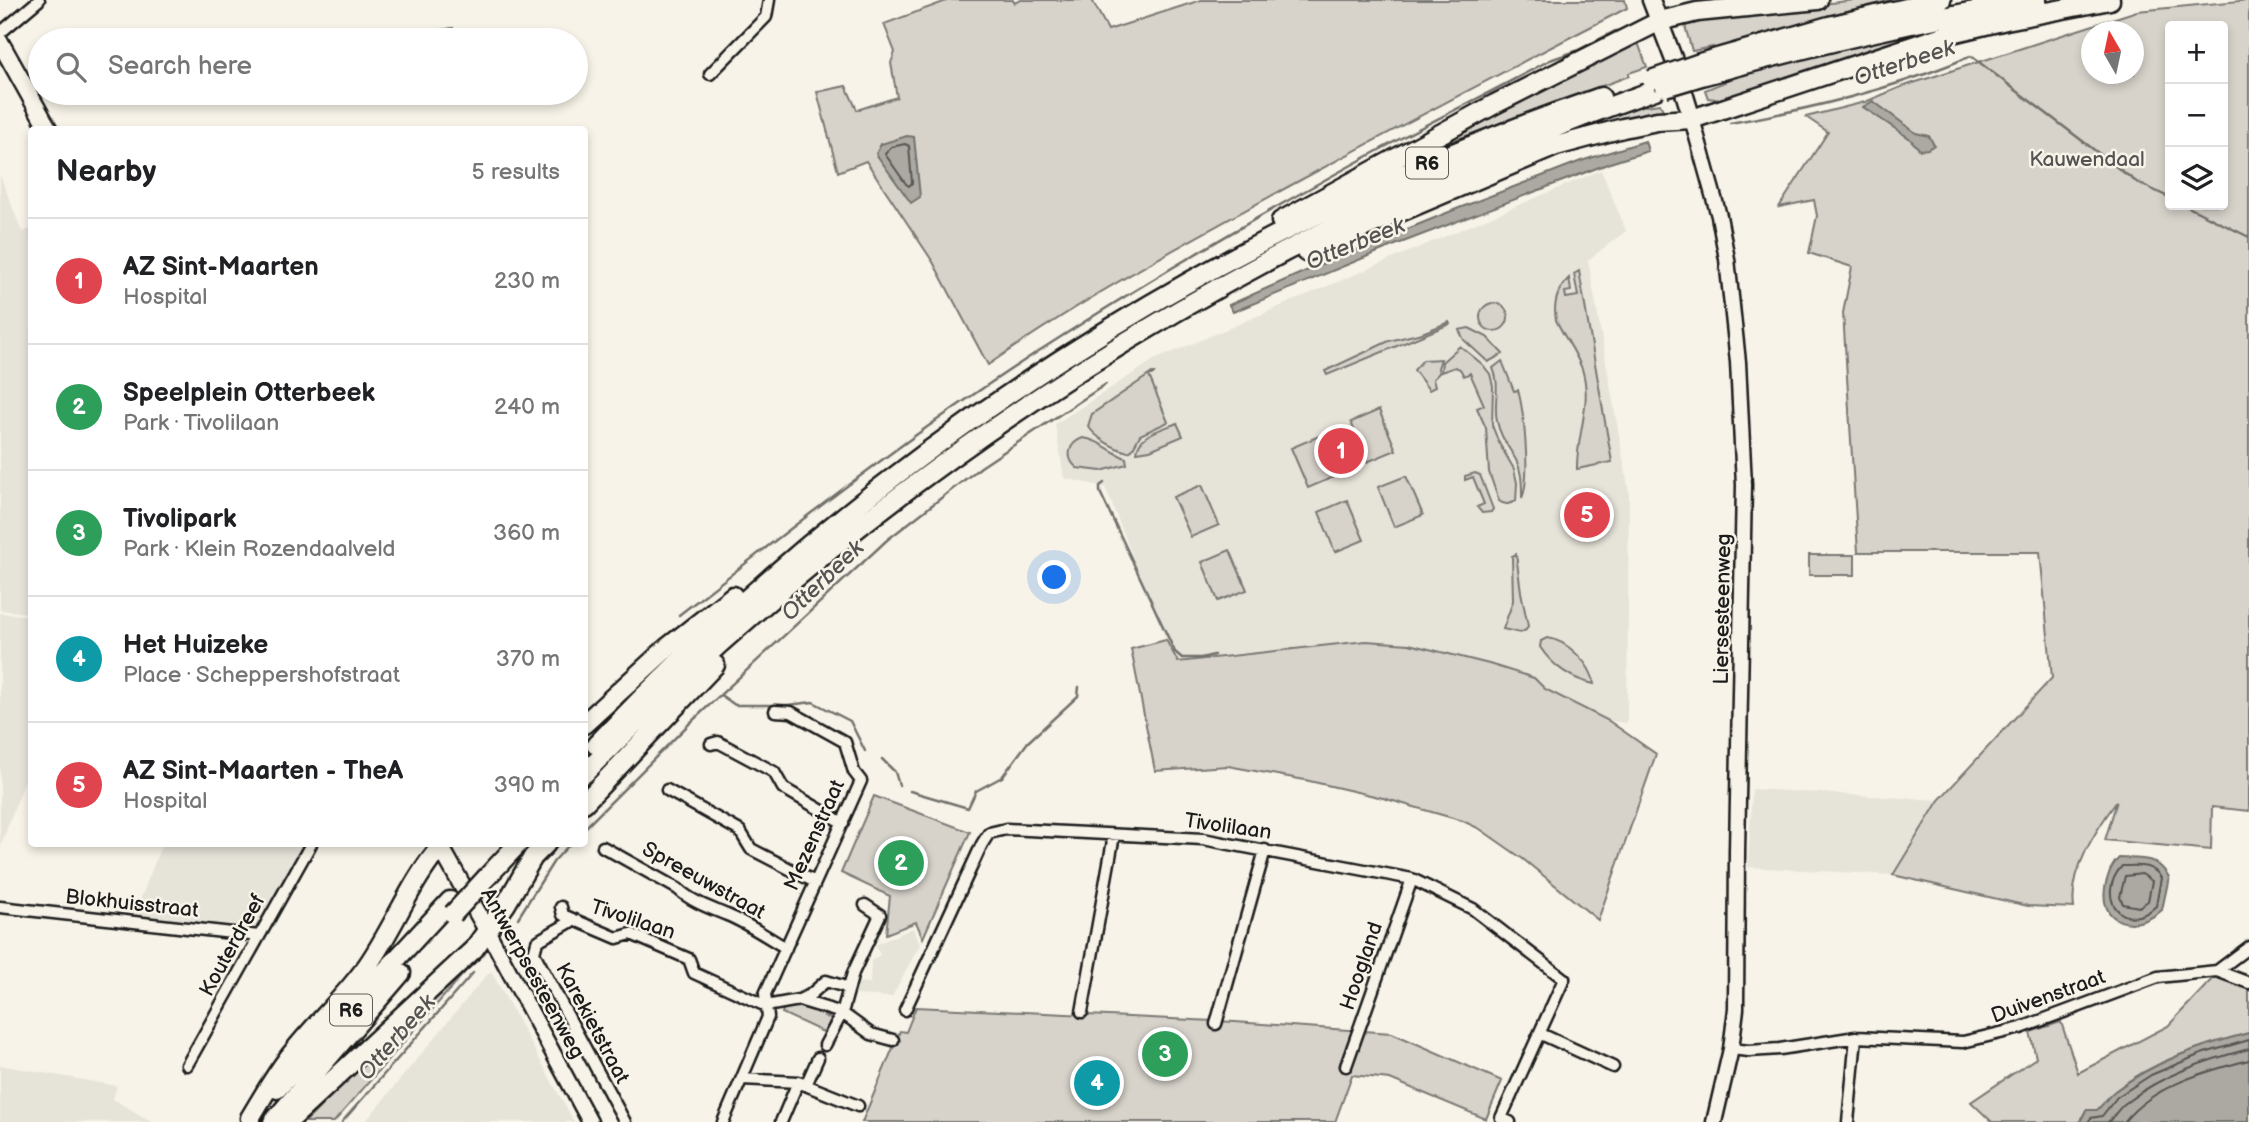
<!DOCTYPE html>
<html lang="en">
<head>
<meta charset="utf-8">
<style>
  body { margin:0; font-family:"Balsamiq Sans",sans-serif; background:#f6f6f6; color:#202124 }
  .controls { position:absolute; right:21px; top:21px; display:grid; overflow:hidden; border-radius:7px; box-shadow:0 4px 10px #0003 }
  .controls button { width:63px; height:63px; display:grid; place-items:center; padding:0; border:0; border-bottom:2px solid #e0e0e0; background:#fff; color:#202124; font:35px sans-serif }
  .compass { position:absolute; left:2081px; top:21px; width:63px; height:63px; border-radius:50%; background:#fff; box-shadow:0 4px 10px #0003; rotate:351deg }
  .you { position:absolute; left:1055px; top:578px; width:24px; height:24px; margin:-18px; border:5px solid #fff; border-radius:50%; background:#1a73e8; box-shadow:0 0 0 10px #1a73e833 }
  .badge { display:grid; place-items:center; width:46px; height:46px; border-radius:50%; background:#1f6fb2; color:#fff; font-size:23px; font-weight:700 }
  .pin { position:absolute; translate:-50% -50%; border:4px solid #fff; box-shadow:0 2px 7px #0006 }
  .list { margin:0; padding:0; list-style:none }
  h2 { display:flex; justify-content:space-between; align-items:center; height:91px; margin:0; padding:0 28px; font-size:30px }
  h2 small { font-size:23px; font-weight:400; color:#757577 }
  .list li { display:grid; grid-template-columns:46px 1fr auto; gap:21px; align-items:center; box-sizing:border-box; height:126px; padding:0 28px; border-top:2px solid #e0e0e0 }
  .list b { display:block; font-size:26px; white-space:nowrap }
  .list p { margin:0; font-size:23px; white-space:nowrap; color:#757577 }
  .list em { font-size:23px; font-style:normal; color:#757577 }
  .icon { flex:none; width:38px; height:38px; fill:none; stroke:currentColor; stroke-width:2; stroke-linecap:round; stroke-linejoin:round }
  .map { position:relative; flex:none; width:2249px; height:1122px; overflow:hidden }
  .search { position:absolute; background:#fff; box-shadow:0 4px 10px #0003; left:28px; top:28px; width:560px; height:77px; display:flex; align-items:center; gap:18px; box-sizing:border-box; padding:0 24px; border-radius:38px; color:#757577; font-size:26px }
  .panel { position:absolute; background:#fff; box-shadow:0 4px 10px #0003; left:28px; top:126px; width:560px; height:721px; border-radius:7px }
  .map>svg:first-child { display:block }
</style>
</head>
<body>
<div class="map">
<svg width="2249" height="1122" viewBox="0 0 2249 1122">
  <rect width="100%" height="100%" fill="#f7f3e8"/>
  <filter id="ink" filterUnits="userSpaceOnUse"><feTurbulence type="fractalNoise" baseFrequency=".0143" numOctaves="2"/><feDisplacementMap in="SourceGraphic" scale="14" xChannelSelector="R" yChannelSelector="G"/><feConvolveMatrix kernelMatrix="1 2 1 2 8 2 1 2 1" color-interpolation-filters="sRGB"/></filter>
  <g filter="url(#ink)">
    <path fill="#e6e3d9" d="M1601,170L1626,231L1588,260L1629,492L1627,723L1609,721L1545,689L1534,678L1489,664L1409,644L1366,641L1178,662L1166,640L1105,487L1064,478L1055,424L1154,360Z
      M0,175L22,232L31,229V613L0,610Z
      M0,613L32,616L31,770H29L0,847Z
      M1752,789L1939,800L1893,875L1748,867Z
      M162,844H303L255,928L134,916Z
      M913,928L920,944L892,997L854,995L855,982L870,983L871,961L880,955L875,945Z
      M491,971L574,1122H365L485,977Z
      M0,1065L117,1086L113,1099L152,1122H0Z"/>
    <path fill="#d7d3cb" stroke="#7a7874" stroke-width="2" fill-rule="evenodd" d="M949,0H1013L1014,3L1021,0H1092L1108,30L1201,0H1625L1627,8C1512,67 1398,127 1284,189C1183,244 1082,299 988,365L933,262L866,161L838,172L817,92L846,86L857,110L897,97L891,63L895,52L884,24Z
      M1855,0H1899L1839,13L1714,50L1713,47L1692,51L1685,26L1724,16Z
      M2249,0V811L2212,807L2211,850L2105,840L2117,801C2096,830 2069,870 2074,908L2028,906L1893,875L1939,800L2052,678L2040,552H1858L1843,313L1852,267L1809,253L1817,216L1814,200L1779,207L1828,132L1806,117L1865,102L1901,87L2137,11ZM2170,26H2223V205H2170ZM2092,32H2134V74H2092Z
      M2013,13L1731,101L1708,98L1705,90L1725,82L1724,78L1803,57Z
      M1637,40L1647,67L1629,73V76L1442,145L1351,187Z
      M1644,104L1645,106L1660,104L1664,112L1348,229L1522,149Z
      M1579,271L1612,462L1577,469C1576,436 1593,403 1582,369C1576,352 1564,337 1556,320C1553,304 1558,289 1569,278L1571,291L1565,292L1566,298L1578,296L1574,274Z
      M1480 317a14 14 0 1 1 28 0a14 14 0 1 1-28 0Z
      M1449,322L1450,324L1327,375L1325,371L1389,341L1422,333Z
      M1469,328L1487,337L1503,354L1488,362L1464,340L1459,330Z
      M1460,346L1482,364L1490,374L1493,386L1492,425L1499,443L1514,469L1517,483L1516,501C1510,504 1505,506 1499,501L1489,472L1486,428L1477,408L1484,405L1470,373L1464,376L1460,369L1455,367L1441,372L1442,362Z
      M1441,359L1438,368L1439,373L1433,379L1435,387L1429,390L1414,370L1423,360Z
      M1502,361L1514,391L1518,390C1524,412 1531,478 1522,498C1522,485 1522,472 1516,460C1509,447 1500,437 1497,421C1493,402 1501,386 1493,368Z
      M1152,373H1155L1149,376L1168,422L1140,435L1132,450L1128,452C1113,448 1097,439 1088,426L1092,414Z
      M1379,410L1396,450L1367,462L1351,422Z
      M1177,423L1183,436L1150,450L1137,452C1138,434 1163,429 1177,423Z
      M1319,436L1336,476L1308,488L1291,448Z
      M1083,438C1098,439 1112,453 1126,458L1127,464L1101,471L1077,468C1065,458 1068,443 1083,438Z
      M1475,473L1480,475L1493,509L1491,512L1482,513L1477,507L1484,504L1473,477L1465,480V476Z
      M1406,476L1423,515L1394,527L1378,487Z
      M1202,485L1219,525L1191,537L1173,497Z
      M1347,500L1364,540L1335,552L1319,512Z
      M1230,550L1247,590L1218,601L1202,562Z
      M1516,554L1521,592L1528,626L1526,630L1520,633L1503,629L1513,601L1512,556Z
      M1809,555H1855V575H1809Z
      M1547,638C1567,640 1592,665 1594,684C1573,680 1552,666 1540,647L1541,641Z
      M1166,640L1178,662L1366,641L1409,644L1489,664L1534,678L1545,689L1609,721L1656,754L1598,920L1523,859L1480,829L1463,821L1383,798L1305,780L1228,766L1155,771L1131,649Z
      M874,796L970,832L923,938L916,922L886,934L890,896L841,873Z
      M472,964L334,1122H305C335,1094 360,1063 388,1034C414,1008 443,987 472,964Z
      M2215,976L2249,988V1033C2202,1045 2154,1061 2115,1091C2108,1096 2104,1105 2097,1111L2086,1110L2080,1122H1992L1971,1102L2036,1058L2030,1032L2061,1022L2078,1073L2168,1026Z
      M801,1002L825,1014L824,1016L831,1019L825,1033L782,1013L785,1005Z
      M916,1007L1235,1022L1392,1033L1502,1081L1486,1119L1390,1079L1352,1075L1335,1122H862L900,1031L906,1032Z"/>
    <path fill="#aca9a2" stroke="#72716c" stroke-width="2" d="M453,28L457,40H382Z
      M1873,101L1916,133L1929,136L1934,145L1928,149L1920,150L1909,138L1863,107Z
      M907,136L914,137L920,197L911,203L876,154L881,144Z
      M1645,141L1648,151L1610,163L1390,247L1233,312L1229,305L1324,263L1454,210L1581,161Z
      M2119,858C2141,859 2156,855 2169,877L2162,910C2135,934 2096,924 2106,883C2109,873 2111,865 2119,858Z
      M2249,1033V1122H2080L2086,1110H2097C2104,1104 2108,1096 2115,1091C2155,1061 2202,1045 2249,1033Z"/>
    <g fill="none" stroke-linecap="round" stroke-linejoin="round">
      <path stroke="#565452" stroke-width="2" d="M905,144L909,146L912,183L909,186L906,184L885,154L891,147Z
        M2122,866C2137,866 2153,863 2161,878L2156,906C2124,936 2094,897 2122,866Z
        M2142,874L2152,881L2148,901L2139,907L2123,904L2120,897L2125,876Z
        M2088,1122L2091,1118L2102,1116L2117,1097L2151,1075L2201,1054L2249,1040
        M2108,1122C2115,1116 2119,1107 2127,1102C2162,1075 2206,1060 2249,1049
        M2124,1122C2152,1086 2206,1071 2249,1060"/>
      <path stroke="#72716c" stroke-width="2.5" d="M1730,123C1812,109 1895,89 1971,56L2135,181L2170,198
        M2184,205L2249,237
        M1104,483L1100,486V492L1175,652L1182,658H1201L1214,655
        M679,615C804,518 926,422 1059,338C1171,266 1288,199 1405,136C1454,110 1503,86 1550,60L1576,51L1615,31
        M722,696L735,705H788L813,702L850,721L865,751
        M882,759L895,772L899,785
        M910,791L968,808L976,791L1002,777L1028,742L1078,696L1079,687
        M584,829L689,724L887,540L981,467L1106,384
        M518,918L554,861L570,844
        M342,1122L473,973"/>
      <defs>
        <path id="street" d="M0,33L39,0
          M710,74L766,17L769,0
          M711,744L718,742L774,772L783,788L843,823
          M667,790L740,831L751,849L815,882
          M603,847L678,889C692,902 710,908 727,915C747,923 767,937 786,948
          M0,907L259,936
          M561,907L563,915L617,938L631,934L689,959L694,973L766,1006L799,1000L842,1013L871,1034L893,1040
          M574,920L541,939L537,942L534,953L625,1122
          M2217,971L2249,947
          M799,1000L810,995L826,981L849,988
          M905,1010L982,844L989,833L1006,829L1203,839L1412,879L1473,909L1564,979L1501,1118L1510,1122
          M1082,1012L1114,835
          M1216,1024L1265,850
          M1541,1034L1613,1067
          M825,1045L842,1013L853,973L880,915L865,905
          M1731,1049L1749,1051L1780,1049L1856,1037L1963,1042L2021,1028L2158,977L2217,971L2249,983
          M187,1065L311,844
          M1346,1066L1412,879
          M742,1079L798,1082
          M806,1085L818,1058
          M723,1122L768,1017L765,994L861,781L854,772L845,742L791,712L775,711
          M781,1122L798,1082L858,1106
          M1848,1122L1856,1037"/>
        <path id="secondary" d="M1692,119L1719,216L1727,259L1738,362L1744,485L1737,851L1736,1009L1731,1049L1714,1122
          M487,930L590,1122"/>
        <path id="primary" d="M1651,0L1674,60L1692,119
          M0,42L49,130
          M439,844L487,930"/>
        <path id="highway" d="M1700,63L1829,26L1941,0
          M1705,75C1814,45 1925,18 2037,0
          M1281,221L1495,104L1660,21L1697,12L1818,0
          M1306,252L1556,146L1623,128L1657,121L1692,119L1952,33L2006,20L2110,0
          M584,724L668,647L733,596
          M596,745C874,452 1219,228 1601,97
          M584,774C885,465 1250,234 1655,90
          M584,803L715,665
          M487,877L518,844
          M277,1089L450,901
          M250,1118C264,1095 277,1071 294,1051C317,1022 346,996 367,966C395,926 411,880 443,844
          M273,1122L401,973
          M288,1122L474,949L506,904L533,857L546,844"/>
      </defs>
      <use href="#street" stroke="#1c1c1c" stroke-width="15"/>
      <use href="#secondary" stroke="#1c1c1c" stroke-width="19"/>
      <use href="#primary" stroke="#1c1c1c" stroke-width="21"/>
      <use href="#highway" stroke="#1c1c1c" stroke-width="23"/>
      <use href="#street" stroke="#f7f3e8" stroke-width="10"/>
      <use href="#secondary" stroke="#f7f3e8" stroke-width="14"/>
      <use href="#primary" stroke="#f7f3e8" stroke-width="16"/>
      <use href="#highway" stroke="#f7f3e8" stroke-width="18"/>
      <defs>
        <path id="highway-bridge" d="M1651,80L1700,63
          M1665,87L1705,75
          M453,914L487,877"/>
      </defs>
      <use href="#highway-bridge" stroke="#1c1c1c" stroke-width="23" stroke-linecap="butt"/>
      <use href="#highway-bridge" stroke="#f7f3e8" stroke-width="18"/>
    </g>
  </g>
  <g text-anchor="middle" stroke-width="5" stroke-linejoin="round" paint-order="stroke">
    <g fill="#f7f3e8" stroke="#5e5c59" stroke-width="2">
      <rect x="1406" y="147.5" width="42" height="31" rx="5"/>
      <rect x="330" y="994.5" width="42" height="31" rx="5"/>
    </g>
    <g font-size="19" font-weight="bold" fill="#1c1c1c">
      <text x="1427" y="170">R6</text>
      <text x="351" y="1017">R6</text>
    </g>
    <g font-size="21" fill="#545351" stroke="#f7f3e8">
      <text x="2087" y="166">Kauwendaal</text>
    </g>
    <g font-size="21" fill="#1c1c1c" stroke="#f7f3e8">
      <text transform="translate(1722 609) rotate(-89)" y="7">Liersesteenweg</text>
      <text transform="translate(1228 826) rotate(8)" y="7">Tivolilaan</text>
      <text transform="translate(814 835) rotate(-66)" y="7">Mezenstraat</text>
      <text transform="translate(704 880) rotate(29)" y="7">Spreeuwstraat</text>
      <text transform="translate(132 903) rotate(6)" y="7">Blokhuisstraat</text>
      <text transform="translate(633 919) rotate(18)" y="7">Tivolilaan</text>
      <text transform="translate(232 945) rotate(-61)" y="7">Kouterdreef</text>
      <text transform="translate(1361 966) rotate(-71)" y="7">Hoogland</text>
      <text transform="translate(533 973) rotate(61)" y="7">Antwerpsesteenweg</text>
      <text transform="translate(2048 996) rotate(-20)" y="7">Duivenstraat</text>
      <text transform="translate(593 1023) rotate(62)" y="7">Karekietstraat</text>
    </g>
    <g font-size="23" font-style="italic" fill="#565452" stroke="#f7f3e8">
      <text transform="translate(1904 62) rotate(-18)" y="8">Otterbeek</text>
      <text transform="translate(1355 243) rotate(-22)" y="8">Otterbeek</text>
      <text transform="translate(822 580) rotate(-44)" y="8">Otterbeek</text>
      <text transform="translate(396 1037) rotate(-49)" y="8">Otterbeek</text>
    </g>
  </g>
</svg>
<div class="controls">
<button>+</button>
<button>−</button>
<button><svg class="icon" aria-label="layers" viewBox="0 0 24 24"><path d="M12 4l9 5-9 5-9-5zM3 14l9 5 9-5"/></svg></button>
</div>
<svg class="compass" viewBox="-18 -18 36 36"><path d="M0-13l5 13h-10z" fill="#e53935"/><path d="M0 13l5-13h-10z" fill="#757577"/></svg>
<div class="you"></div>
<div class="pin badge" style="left:1341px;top:451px;background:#e0444e">1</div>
<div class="pin badge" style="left:901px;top:863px;background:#2e9e5b">2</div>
<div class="pin badge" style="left:1165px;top:1054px;background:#2e9e5b">3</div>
<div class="pin badge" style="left:1097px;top:1083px;background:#0f9aa8">4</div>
<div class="pin badge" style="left:1587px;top:515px;background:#e0444e">5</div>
<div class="search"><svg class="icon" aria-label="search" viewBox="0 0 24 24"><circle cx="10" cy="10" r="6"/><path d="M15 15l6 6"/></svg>Search here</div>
<section class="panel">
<h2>Nearby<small>5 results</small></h2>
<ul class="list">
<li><span class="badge" style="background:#e0444e">1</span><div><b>AZ Sint-Maarten</b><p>Hospital</p></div><em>230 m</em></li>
<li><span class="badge" style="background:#2e9e5b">2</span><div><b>Speelplein Otterbeek</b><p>Park · Tivolilaan</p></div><em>240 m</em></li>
<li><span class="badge" style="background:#2e9e5b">3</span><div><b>Tivolipark</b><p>Park · Klein Rozendaalveld</p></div><em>360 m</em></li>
<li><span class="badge" style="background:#0f9aa8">4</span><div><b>Het Huizeke</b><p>Place · Scheppershofstraat</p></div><em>370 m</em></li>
<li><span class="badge" style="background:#e0444e">5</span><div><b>AZ Sint-Maarten - TheA</b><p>Hospital</p></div><em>390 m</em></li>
</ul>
</section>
</div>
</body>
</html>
